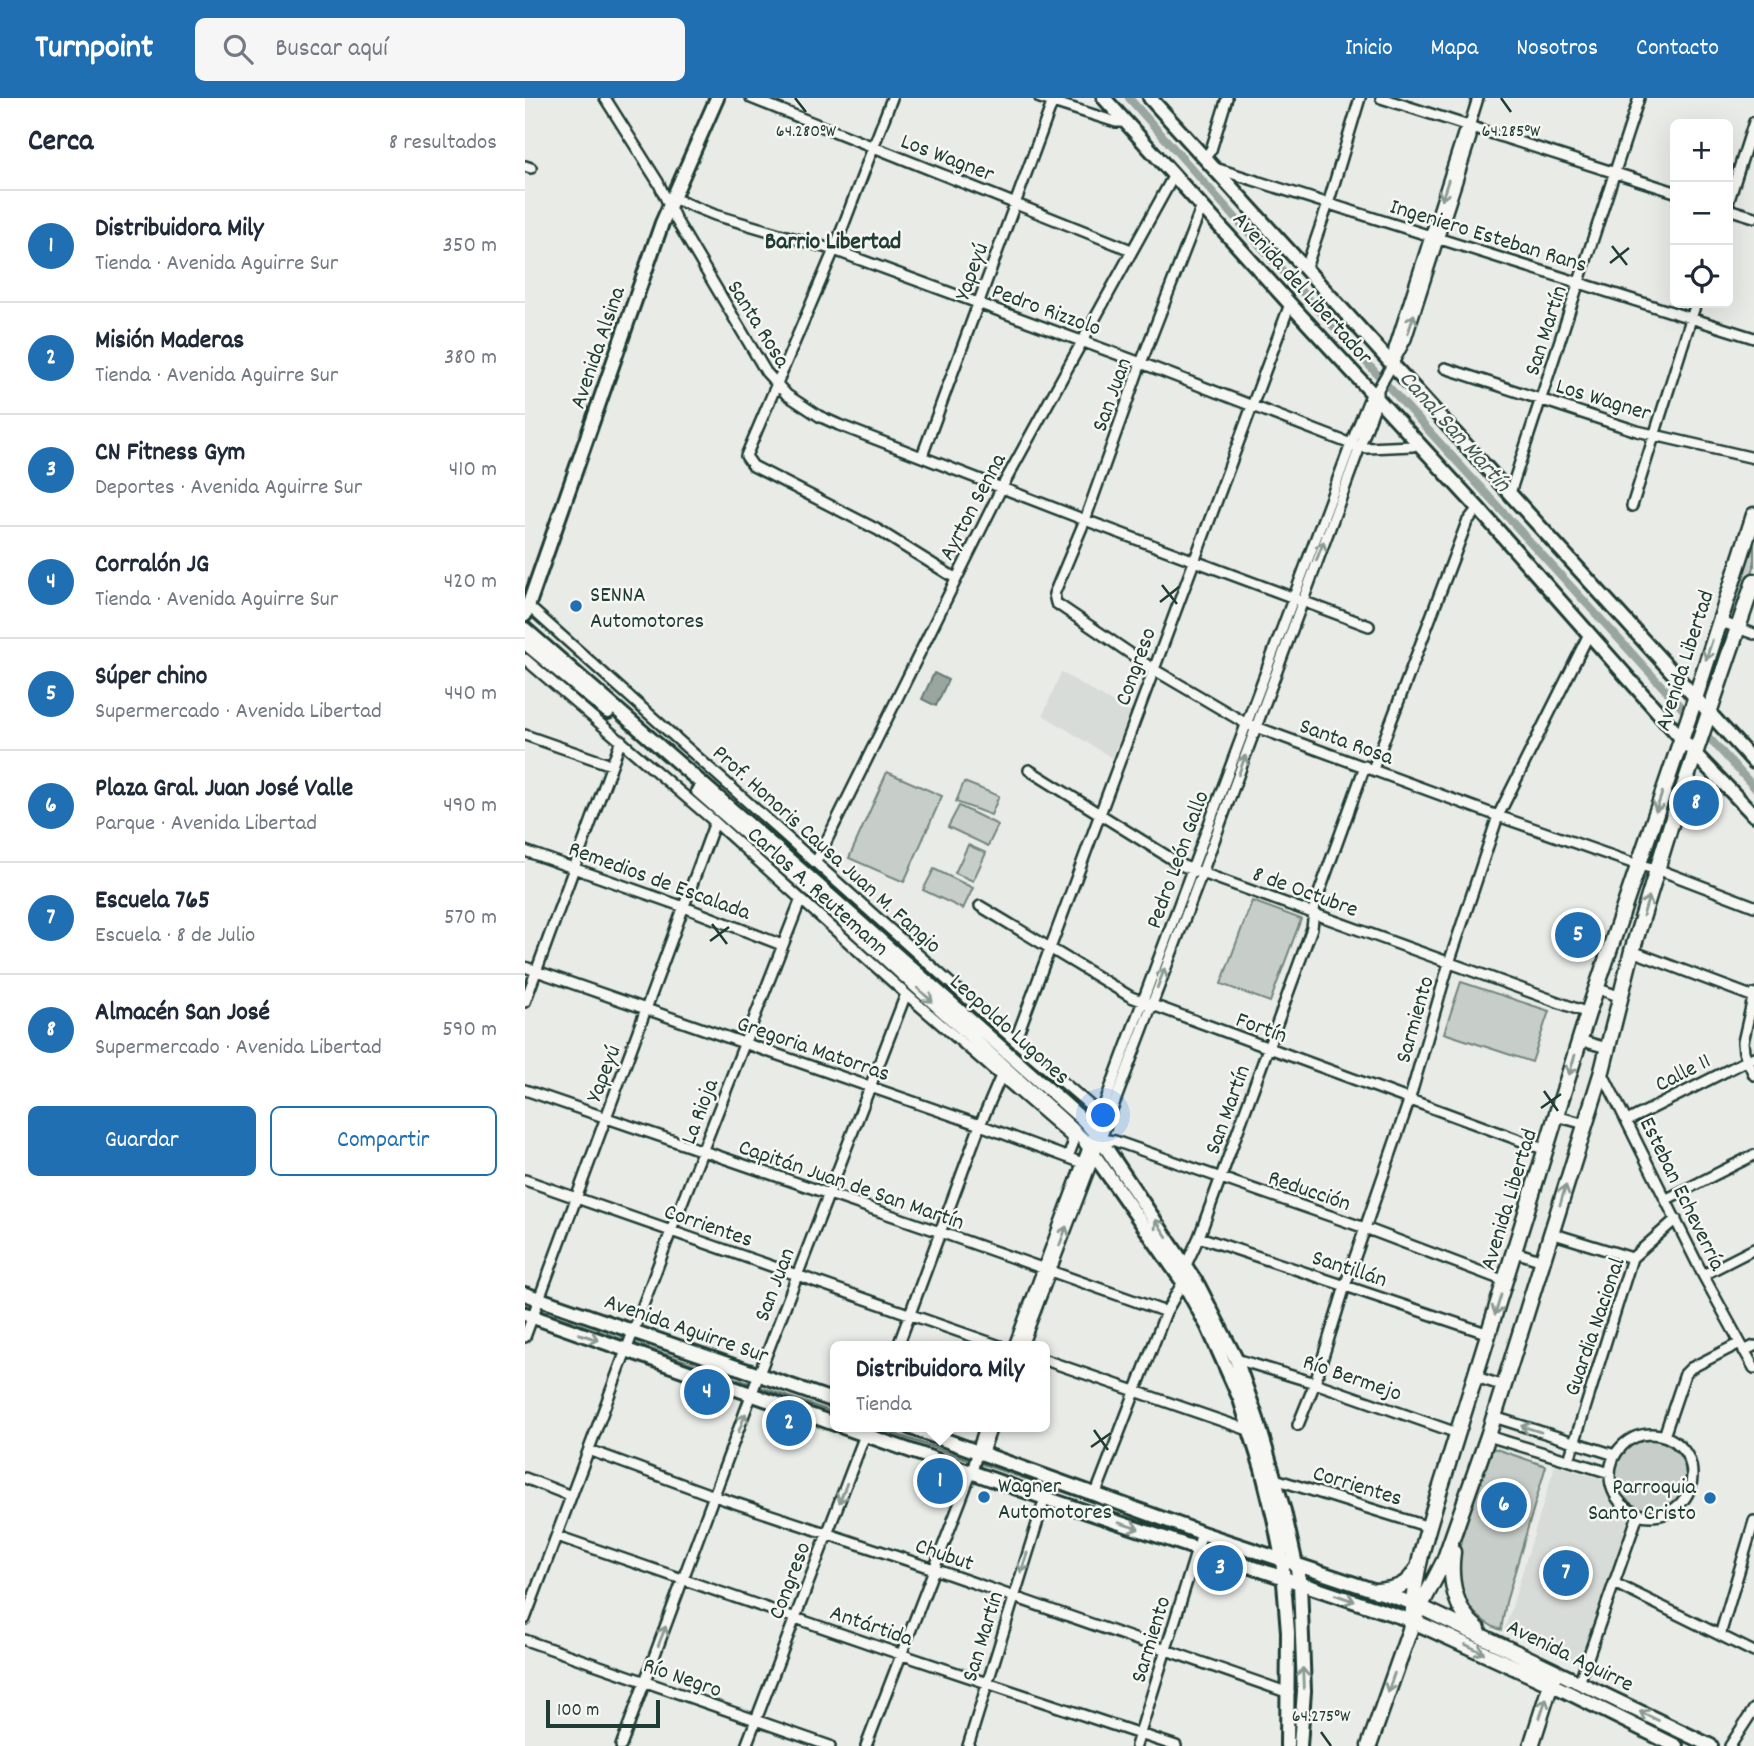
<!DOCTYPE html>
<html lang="es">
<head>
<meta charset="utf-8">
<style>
  body { margin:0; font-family:Dekko,sans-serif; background:#f6f6f7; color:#1f2937 }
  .controls { position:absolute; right:21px; top:21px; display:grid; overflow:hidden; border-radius:10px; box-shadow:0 7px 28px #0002 }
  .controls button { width:63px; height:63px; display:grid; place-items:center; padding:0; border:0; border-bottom:2px solid #e0e1e3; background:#fff; color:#1f2937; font:35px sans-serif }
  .scale { position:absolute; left:21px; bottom:18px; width:114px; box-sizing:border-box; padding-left:7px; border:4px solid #1f3d34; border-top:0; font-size:19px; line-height:24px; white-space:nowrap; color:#1f3d34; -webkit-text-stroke:5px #f6f6f2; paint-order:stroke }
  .you { position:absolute; left:579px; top:1018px; width:24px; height:24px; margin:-18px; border:5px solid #fff; border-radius:50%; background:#1a73e8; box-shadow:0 0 0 10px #1a73e833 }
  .badge { display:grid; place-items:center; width:46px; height:46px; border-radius:50%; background:#1f6fb2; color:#fff; font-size:23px; font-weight:700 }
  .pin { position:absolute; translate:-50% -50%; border:4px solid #fff; box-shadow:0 2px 7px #0006 }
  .popup { position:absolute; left:305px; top:1243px; width:220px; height:91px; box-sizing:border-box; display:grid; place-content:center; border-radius:10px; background:#fff; filter:drop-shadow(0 2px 5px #0005); font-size:23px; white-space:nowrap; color:#747a83 }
  .popup b { font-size:26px; color:#1f2937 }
  .popup::after { content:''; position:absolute; left:50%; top:100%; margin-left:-14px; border:14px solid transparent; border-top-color:#fff }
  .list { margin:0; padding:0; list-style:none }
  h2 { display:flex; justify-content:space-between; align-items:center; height:91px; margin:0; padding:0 28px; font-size:30px }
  h2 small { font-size:23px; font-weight:400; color:#747a83 }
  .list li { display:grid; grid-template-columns:46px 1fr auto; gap:21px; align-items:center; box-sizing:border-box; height:112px; padding:0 28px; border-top:2px solid #e0e1e3 }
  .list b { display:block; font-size:26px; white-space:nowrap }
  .list p { margin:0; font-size:23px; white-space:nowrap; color:#747a83 }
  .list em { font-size:23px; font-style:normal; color:#747a83 }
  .actions { display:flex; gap:14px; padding:21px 28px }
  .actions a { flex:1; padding:16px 0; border:2px solid #1f6fb2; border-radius:10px; text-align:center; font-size:24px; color:#1f6fb2 }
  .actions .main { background:#1f6fb2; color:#fff }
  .icon { flex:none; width:38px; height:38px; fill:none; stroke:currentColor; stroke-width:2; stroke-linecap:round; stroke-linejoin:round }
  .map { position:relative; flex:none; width:1229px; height:1648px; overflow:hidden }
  header { display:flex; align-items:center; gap:42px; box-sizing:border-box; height:98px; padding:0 35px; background:#1f6fb2; color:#fff }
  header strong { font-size:33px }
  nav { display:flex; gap:38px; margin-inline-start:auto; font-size:24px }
  .search { width:490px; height:63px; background:#f6f6f7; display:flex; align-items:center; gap:18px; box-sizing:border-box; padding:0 24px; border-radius:10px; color:#747a83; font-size:26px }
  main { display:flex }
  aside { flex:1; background:#fff }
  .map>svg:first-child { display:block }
</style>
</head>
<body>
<header>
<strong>Turnpoint</strong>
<div class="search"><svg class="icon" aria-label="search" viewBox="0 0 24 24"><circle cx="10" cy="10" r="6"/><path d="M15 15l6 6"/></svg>Buscar aquí</div>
<nav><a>Inicio</a><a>Mapa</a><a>Nosotros</a><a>Contacto</a></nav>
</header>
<main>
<aside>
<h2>Cerca<small>8 resultados</small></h2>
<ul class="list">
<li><span class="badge">1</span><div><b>Distribuidora Mily</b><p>Tienda · Avenida Aguirre Sur</p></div><em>350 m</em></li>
<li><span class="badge">2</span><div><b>Misión Maderas</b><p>Tienda · Avenida Aguirre Sur</p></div><em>380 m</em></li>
<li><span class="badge">3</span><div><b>CN Fitness Gym</b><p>Deportes · Avenida Aguirre Sur</p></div><em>410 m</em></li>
<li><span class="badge">4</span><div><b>Corralón JG</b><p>Tienda · Avenida Aguirre Sur</p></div><em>420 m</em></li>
<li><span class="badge">5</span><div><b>Súper chino</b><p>Supermercado · Avenida Libertad</p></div><em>440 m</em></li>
<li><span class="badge">6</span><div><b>Plaza Gral. Juan José Valle</b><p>Parque · Avenida Libertad</p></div><em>490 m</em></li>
<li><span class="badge">7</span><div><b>Escuela 765</b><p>Escuela · 8 de Julio</p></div><em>570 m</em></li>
<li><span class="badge">8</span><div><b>Almacén San José</b><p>Supermercado · Avenida Libertad</p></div><em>590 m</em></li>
</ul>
<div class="actions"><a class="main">Guardar</a><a>Compartir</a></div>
</aside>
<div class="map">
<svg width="1229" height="1648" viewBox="0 0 1229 1648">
  <rect width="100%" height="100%" fill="#e9ebe7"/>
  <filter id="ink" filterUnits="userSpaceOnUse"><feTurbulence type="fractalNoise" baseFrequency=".0143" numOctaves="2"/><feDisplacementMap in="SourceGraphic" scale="14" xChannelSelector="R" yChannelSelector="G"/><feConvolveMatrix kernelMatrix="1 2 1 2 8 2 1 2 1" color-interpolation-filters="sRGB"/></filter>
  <g filter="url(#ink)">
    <path fill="#d8dcd8" d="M536,574L605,615L587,660L518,617Z
      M1030,1367L1077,1381L1087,1400L1097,1414L1104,1419L1055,1566L980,1531Z"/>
    <path fill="#c7cec9" stroke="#73867e" stroke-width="2" d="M1229,438V469L1212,517L1205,512Z
      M362,674L417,698L379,784L324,760Z
      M439,684L474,698L466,717L431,704Z
      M434,708L473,727L463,748L423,729Z
      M443,747L461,755L448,783L430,775Z
      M409,771L448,790L438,811L398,792Z
      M727,803L776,821L745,904L696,886Z
      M936,884L1024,913L1007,964L919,935Z
      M1089 1378a36 36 0 1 1 72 0a36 36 0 1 1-72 0Z
      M968,1350L1021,1368L981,1504L976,1532C955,1525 931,1500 931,1476C931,1442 956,1383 968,1350Z"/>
    <path fill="#99a6a0" stroke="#687c75" stroke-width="2" d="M409,575L423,582L411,608L397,601Z"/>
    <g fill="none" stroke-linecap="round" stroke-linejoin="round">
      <path stroke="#687c75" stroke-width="2.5" d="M0,1207L102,1243
        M108,1245L310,1315
        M349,1329L753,1467
        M784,1478L806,1484
        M1041,1586L1170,1648"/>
      <path stroke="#99a6a0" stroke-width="8" d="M604,0L747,161L1229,689"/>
      <defs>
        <path id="street" d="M80,0L133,84L151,122L241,274L262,297L294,318L314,327L560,422L844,528
          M226,0L606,152
          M367,0L309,152L221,358L228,368L353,432L430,480
          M515,0L591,24H601
          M856,0L1150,94
          M944,29L946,39L881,241L867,267L869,251L938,36L944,29L953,0
          M679,60L686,52L702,0
          M0,68L6,70
          M690,70L1229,240
          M145,99L190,117L309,152L616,265L826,346L842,350L888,348L894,345
          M1203,105L1229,24
          M677,108L616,265L560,422L529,496L531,505L628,571L720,625L973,718L1113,767L1132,771L1229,808
          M1203,111L1229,119
          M781,170L803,106L835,0
          M920,270L1112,333L1229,360
          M853,291L867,267
          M397,358L529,0
          M985,395L1114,0
          M1107,408L1171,205
          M1,506L490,943L568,1010L582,1016
          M1194,523L1229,536
          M0,561L190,724L381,896L545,1038L548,1046L543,1059
          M0,637L86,667
          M848,671L942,424L953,410
          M504,672L658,768L1063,915
          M0,753L159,809L257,847
          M291,764L477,389L649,77
          M455,808L606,899L1021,1052
          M1107,853L1229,899
          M0,869L455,1027L563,1067
          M1071,890L1096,899
          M1229,896L1218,944L1219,954L1229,977
          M0,904L96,642
          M1054,942L1082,950
          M490,943C583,698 673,452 765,206
          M1077,974L1178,1177L1229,1270
          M0,992L415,1134L641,1214
          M1031,1018L1060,1026
          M1102,1023L1229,959
          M575,1041L590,1043L840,1130L980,1183
          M0,1082L475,1248
          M1142,1101L1229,1057
          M1026,1135L1107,1160
          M674,1139L964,1236
          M990,1154L1018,1163
          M661,1167L674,1139L787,830L790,806L840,668
          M1178,1177L1229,1151
          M0,1239L190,724
          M373,1248L455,1027L476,978
          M489,1248L826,346L847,294L853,291V300L677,775L497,1248
          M1219,1253L1229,1248
          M711,1261L790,1285L932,1335
          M520,1262L726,1333
          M951,1279L979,1288
          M969,1319L1090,1357
          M773,1327L790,1285L820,1188L884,1003L924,865L973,718L1064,536
          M1085 1377a41 41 0 1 1 82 0a41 41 0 1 1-82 0Z
          M963,1338L1085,1375
          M1139,1338L1160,1276L1166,1270L1215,1245
          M64,1352L189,1398L409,1471L764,1595
          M453,1358L458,1354L467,1329
          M1044,1362L1107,1160L1151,1121
          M0,1380L46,1398
          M750,1381L904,1429
          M571,1395L641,1214L658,1184
          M32,1438L363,1552L651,1648
          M1089,1485L1229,1554
          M0,1521L146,1133L276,801
          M1195,1537L1229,1423
          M0,1542L305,1648
          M1054,1585L1113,1417
          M96,1648L234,1276L381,896
          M221,1648L343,1329
          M341,1648L447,1373C452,1358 454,1345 460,1329
          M443,1648L520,1400
          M611,1648L677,1435
          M1205,1648L1229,1611"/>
        <path id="secondary" d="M579,0L765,206L953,410L1171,657L1229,717
          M625,0L1229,664
          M0,517L137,125L192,0
          M0,531L285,780L558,1022L575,1041L673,1187L711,1261L732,1321L759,1413L775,1485L779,1593L775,1648
          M0,545L83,614
          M173,693L281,788L558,1041L658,1184L683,1229L715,1301L737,1371L749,1420L757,1460L763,1534L762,1648
          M0,1196L310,1303
          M0,1216L310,1326
          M318,1329L520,1400L888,1523
          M384,1329L677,1435L887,1505
          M1030,1573L1186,1648
          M1026,1586L1151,1648"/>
        <path id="primary" d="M928,1454C924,1482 930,1513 953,1531
          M852,1493C870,1491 882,1489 891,1472
          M891,1507L1030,1573L1006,1648
          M888,1523C885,1474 912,1404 926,1356L1063,915L1167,610L1229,417
          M888,1523L1026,1586
          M844,1648L888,1523L919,1463L963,1338L1077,973L1107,853L1147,723L1229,483"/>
      </defs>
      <use href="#street" stroke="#1f3d34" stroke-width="14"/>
      <use href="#secondary" stroke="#1f3d34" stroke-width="18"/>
      <use href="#primary" stroke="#1f3d34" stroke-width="19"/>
      <use href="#street" stroke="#f6f6f2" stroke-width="9"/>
      <use href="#secondary" stroke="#f6f6f2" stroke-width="12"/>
      <use href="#primary" stroke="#f6f6f2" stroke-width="14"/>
    </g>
    <defs><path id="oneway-shaft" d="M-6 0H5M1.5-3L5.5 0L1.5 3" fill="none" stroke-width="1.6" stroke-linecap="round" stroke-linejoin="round" transform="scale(1.75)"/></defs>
    <g stroke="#8a9a93">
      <use href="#oneway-shaft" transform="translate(920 92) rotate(108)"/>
      <use href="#oneway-shaft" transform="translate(886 226) rotate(-72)"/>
      <use href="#oneway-shaft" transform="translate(795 453) rotate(-69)"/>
      <use href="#oneway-shaft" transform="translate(1184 552) rotate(108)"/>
      <use href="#oneway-shaft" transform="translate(717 667) rotate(-70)"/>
      <use href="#oneway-shaft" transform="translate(1134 704) rotate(109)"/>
      <use href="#oneway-shaft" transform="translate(1121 808) rotate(-73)"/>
      <use href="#oneway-shaft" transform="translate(636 880) rotate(-69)"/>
      <use href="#oneway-shaft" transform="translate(400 897) rotate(42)"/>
      <use href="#oneway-shaft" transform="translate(1047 967) rotate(107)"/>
      <use href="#oneway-shaft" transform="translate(1038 1097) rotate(-73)"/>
      <use href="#oneway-shaft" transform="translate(636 1130) rotate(-124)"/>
      <use href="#oneway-shaft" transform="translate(538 1138) rotate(-70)"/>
      <use href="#oneway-shaft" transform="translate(973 1207) rotate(107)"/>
      <use href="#oneway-shaft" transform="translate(64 1239) rotate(19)"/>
      <use href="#oneway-shaft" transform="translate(217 1325) rotate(-69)"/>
      <use href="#oneway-shaft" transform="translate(1006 1331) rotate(-163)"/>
      <use href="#oneway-shaft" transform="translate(318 1395) rotate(111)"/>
      <use href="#oneway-shaft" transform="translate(604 1428) rotate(18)"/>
      <use href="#oneway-shaft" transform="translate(499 1465) rotate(108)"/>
      <use href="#oneway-shaft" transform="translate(820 1500) rotate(19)"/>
      <use href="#oneway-shaft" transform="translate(137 1538) rotate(-69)"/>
      <use href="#oneway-shaft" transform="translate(950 1551) rotate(25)"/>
      <use href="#oneway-shaft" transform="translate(778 1580) rotate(-92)"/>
      <use href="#oneway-shaft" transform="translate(866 1585) rotate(109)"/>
      <use href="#oneway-shaft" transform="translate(1018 1610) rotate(-72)"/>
      <use href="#oneway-shaft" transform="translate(1124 1618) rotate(-154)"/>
    </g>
  </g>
  <path fill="none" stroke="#1f3d34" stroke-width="2.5" d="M270,0L281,14M976,0L986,14M1087,148L1102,167M1085,165L1104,150M637,487L652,506M635,504L654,489M187,826L202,846M185,843L204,829M1019,993L1033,1013M1016,1010L1036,996M569,1332L583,1352M566,1349L586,1335M796,1634L806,1648"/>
  <g fill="#1f6fb2" stroke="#f6f6f2" stroke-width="2.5">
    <circle cx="51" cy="508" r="7"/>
    <circle cx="459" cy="1399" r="7"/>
    <circle cx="1185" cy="1400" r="7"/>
  </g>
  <g text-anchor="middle" stroke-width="5" stroke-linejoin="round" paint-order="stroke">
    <g font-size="23" fill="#1f3d34" stroke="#f6f6f2">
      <text transform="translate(423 58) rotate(21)" y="8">Los Wagner</text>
      <text transform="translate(964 136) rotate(17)" y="8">Ingeniero Esteban Rans</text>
      <text transform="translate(445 173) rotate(-70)" y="8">Yapeyú</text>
      <text transform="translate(779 189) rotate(48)" y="8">Avenida del Libertador</text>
      <text transform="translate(522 210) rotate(20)" y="8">Pedro Rizzolo</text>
      <text transform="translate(235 225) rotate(58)" y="8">Santa Rosa</text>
      <text transform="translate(1019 232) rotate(-72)" y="8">San Martín</text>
      <text transform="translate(71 249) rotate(-71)" y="8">Avenida Alsina</text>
      <text transform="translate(585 296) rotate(-70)" y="8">San Juan</text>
      <text transform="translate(1079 300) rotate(17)" y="8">Los Wagner</text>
      <text transform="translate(446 408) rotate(-62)" y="8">Ayrton Senna</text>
      <text transform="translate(1158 562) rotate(-72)" y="8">Avenida Libertad</text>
      <text transform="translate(609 568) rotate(-70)" y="8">Congreso</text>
      <text transform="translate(822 642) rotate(20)" y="8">Santa Rosa</text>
      <text transform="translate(303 750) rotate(42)" y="8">Prof. Honoris Causa Juan M. Fangio</text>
      <text transform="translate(651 761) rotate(-70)" y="8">Pedro León Gallo</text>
      <text transform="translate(135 781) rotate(20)" y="8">Remedios de Escalada</text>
      <text transform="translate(294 792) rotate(42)" y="8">Carlos A. Reutemann</text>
      <text transform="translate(781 792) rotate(20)" y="8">8 de Octubre</text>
      <text transform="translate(888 921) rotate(-74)" y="8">Sarmiento</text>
      <text transform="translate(737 928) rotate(20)" y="8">Fortín</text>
      <text transform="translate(486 930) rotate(42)" y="8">Leopoldo Lugones</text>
      <text transform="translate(289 949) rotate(19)" y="8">Gregoria Matorras</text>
      <text transform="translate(1157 973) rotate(-27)" y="8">Calle 11</text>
      <text transform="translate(77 975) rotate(-69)" y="8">Yapeyú</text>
      <text transform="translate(701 1011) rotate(-70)" y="8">San Martín</text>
      <text transform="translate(173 1013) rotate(-69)" y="8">La Rioja</text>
      <text transform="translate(327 1085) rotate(19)" y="8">Capitán Juan de San Martín</text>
      <text transform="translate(785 1091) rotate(19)" y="8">Reducción</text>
      <text transform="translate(1159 1095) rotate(64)" y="8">Esteban Echeverría</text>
      <text transform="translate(982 1101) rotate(-73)" y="8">Avenida Libertad</text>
      <text transform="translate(184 1126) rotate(19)" y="8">Corrientes</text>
      <text transform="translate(825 1169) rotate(18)" y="8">Santillán</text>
      <text transform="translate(248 1186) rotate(-69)" y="8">San Juan</text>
      <text transform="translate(1068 1228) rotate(-71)" y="8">Guardia Nacional</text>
      <text transform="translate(162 1229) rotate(19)" y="8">Avenida Aguirre Sur</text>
      <text transform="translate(828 1278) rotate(19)" y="8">Río Bermejo</text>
      <text transform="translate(833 1386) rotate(17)" y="8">Corrientes</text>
      <text transform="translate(420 1455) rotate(19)" y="8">Chubut</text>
      <text transform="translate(263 1482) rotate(-69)" y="8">Congreso</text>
      <text transform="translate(347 1526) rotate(19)" y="8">Antártida</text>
      <text transform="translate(456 1538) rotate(-73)" y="8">San Martín</text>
      <text transform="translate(624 1541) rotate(-73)" y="8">Sarmiento</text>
      <text transform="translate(1046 1556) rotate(26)" y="8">Avenida Aguirre</text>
      <text transform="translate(158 1578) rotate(19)" y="8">Río Negro</text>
    </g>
    <g font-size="23" fill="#1f3d34" stroke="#f6f6f2" text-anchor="start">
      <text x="65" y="503">SENNA<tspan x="65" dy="26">Automotores</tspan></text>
      <text x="473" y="1394">Wagner<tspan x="473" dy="26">Automotores</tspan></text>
      <text x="1171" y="1395" text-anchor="end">Parroquia<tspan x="1171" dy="26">Santo Cristo</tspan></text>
    </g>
    <g font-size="24" font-weight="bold" fill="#1f3d34" stroke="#f6f6f2">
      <text x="308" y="150">Barrio Libertad</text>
    </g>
    <g font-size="24" font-style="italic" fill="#445c54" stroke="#f6f6f2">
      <text transform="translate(931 332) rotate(48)" y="8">Canal San Martín</text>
    </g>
  </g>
  <g font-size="18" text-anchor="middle" fill="#1f3d34" stroke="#f6f6f2" stroke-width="5" stroke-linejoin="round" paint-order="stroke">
    <text x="281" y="38">64.280°W</text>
    <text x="986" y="38">64.285°W</text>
    <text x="796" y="1623">64.275°W</text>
  </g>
</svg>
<div class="controls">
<button>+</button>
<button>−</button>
<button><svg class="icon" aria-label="locate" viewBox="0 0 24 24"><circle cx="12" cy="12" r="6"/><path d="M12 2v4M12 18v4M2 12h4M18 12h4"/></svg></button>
</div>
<div class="scale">100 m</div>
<div class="you"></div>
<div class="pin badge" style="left:415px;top:1383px">1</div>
<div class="popup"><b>Distribuidora Mily</b>Tienda</div>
<div class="pin badge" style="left:264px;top:1325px">2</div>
<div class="pin badge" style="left:695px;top:1470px">3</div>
<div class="pin badge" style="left:182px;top:1294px">4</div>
<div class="pin badge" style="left:1053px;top:837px">5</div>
<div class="pin badge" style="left:979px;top:1407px">6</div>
<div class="pin badge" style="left:1041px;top:1475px">7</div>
<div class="pin badge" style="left:1171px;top:705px">8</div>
</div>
</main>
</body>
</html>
